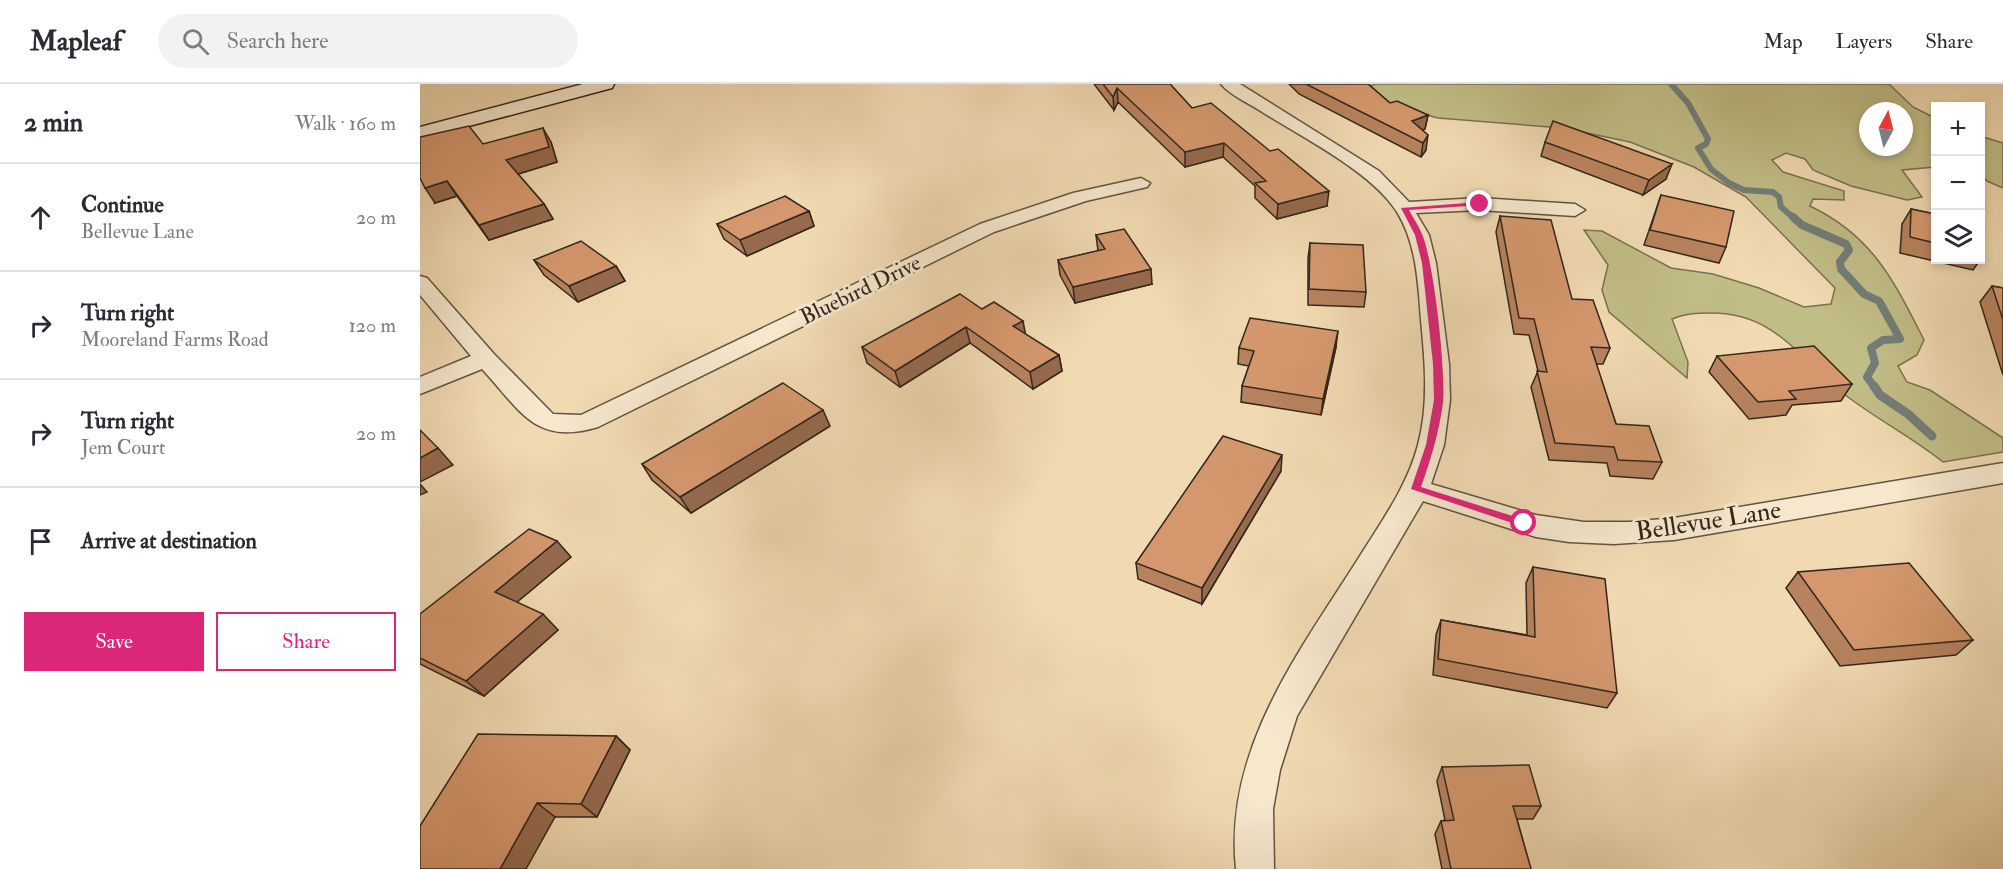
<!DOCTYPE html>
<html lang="en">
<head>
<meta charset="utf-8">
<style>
  body { margin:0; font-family:"IM FELL Double Pica",serif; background:#f2f2f3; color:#2b2b33 }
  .controls { position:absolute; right:18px; top:18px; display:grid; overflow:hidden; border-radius:0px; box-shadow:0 3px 9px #0003 }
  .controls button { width:54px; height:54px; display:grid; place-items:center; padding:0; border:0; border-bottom:2px solid #e1e1e2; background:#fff; color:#2b2b33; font:30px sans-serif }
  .compass { position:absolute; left:1439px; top:18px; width:54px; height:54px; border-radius:50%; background:#fff; box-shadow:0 3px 9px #0003; rotate:7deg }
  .stop { position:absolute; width:18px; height:18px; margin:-14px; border:4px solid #db2777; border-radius:50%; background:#fff }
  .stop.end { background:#db2777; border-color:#fff; box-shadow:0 2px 6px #0008 }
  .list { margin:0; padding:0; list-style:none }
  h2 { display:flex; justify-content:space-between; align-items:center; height:78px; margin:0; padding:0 24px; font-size:26px }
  h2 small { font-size:20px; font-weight:400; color:#7c7c81 }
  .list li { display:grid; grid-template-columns:39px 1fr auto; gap:18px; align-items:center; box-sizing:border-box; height:108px; padding:0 24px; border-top:2px solid #e1e1e2 }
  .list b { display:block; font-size:22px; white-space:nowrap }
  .list p { margin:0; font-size:20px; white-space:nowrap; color:#7c7c81 }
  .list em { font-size:20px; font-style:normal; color:#7c7c81 }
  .actions { display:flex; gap:12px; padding:18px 24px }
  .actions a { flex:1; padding:14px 0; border:2px solid #db2777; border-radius:0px; text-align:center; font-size:21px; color:#db2777 }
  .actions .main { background:#db2777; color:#fff }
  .icon { flex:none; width:33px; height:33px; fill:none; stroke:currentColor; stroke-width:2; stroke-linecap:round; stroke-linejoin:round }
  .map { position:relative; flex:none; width:1583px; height:785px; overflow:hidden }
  header { display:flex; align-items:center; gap:36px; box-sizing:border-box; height:84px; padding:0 30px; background:#fff; border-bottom:2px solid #e1e1e2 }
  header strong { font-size:28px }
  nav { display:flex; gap:33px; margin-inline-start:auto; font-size:21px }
  .search { width:420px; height:54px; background:#f2f2f3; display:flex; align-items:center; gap:15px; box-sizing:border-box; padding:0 21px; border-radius:33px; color:#7c7c81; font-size:22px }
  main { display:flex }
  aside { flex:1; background:#fff }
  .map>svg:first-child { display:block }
</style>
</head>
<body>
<header>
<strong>Mapleaf</strong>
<div class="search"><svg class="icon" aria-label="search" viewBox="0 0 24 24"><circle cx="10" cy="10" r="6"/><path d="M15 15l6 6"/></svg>Search here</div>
<nav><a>Map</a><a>Layers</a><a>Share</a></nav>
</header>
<main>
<aside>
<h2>2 min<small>Walk · 160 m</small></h2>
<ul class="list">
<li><svg class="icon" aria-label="ahead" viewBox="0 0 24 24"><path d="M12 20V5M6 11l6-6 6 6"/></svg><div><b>Continue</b><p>Bellevue Lane</p></div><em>20 m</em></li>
<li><svg class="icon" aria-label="right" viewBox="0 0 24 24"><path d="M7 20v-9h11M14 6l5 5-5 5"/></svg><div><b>Turn right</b><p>Mooreland Farms Road</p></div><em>120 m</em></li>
<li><svg class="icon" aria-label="right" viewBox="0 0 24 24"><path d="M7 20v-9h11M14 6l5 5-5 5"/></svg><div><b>Turn right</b><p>Jem Court</p></div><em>20 m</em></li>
<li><svg class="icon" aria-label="arrive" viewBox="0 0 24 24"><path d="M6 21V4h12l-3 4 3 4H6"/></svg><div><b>Arrive at destination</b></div></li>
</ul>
<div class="actions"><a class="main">Save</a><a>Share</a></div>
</aside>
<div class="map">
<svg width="1583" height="785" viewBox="0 0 1583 785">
  <rect width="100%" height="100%" fill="#f1dab2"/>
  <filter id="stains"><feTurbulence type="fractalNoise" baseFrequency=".00333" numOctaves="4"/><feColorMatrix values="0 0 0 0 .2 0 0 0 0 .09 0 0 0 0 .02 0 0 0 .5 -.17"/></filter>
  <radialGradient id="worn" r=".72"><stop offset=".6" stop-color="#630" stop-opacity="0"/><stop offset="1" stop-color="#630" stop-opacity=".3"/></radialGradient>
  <path fill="#c1bd87" stroke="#7a7251" stroke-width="1.5" fill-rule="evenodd" d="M956,0H1469L1493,23L1515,34V83L1482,86L1502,113L1487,116L1431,102L1393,86L1385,75L1366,69L1352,76L1363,88L1424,107V116L1393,115L1390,122C1453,152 1474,197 1504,256L1497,271L1478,282L1487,298L1510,306L1583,354V368L1523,378C1494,355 1462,338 1432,316C1383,282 1360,229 1292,229C1277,229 1266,229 1252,235L1268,278L1267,294L1189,228L1182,206L1188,181L1164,146L1182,147L1251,184L1293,190L1339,204L1384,223L1411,220L1415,204L1326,113L1274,83L1210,58L1143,44L1018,34L922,9ZM1448,27H1484V63H1448Z
    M1560,52L1583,59V104L1567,97L1561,91Z"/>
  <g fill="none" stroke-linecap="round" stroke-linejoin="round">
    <path stroke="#737e78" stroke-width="6" d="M1251,0L1268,19L1288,55L1286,60L1278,64L1291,85L1309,99L1324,106L1353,108L1359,113L1361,123L1375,135"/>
    <path stroke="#737e78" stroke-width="8" d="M1373,133L1382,141L1426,160L1429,166L1420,178L1421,185L1444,210L1459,217L1480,255L1463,256L1451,264L1455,279L1447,293L1455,304"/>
    <path stroke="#737e78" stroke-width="9" d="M1454,302L1460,311L1488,330L1512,352"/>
    <defs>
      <path id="minor" d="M801,0H820L959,87L989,118L1060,114L1155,120L1165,126L1155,132L1060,126L996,129L1009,151L1016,179L1029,280L1030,316L1024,361L1011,400L1116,431L1164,438H1209L1254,434L1583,379V399L1254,456L1194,460L1149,458L1116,453L1003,417L877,632L860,686L853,725L854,785H816C803,662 884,562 945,464C966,431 988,399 998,361C1009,319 1005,278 1001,236C998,199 997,161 977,128C951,87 881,53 839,26C828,19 810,11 801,0Z
        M721,94L730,99L727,103L666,117L574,148L178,343C115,362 101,327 62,285L0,310V293L51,272L0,211V192L7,194L74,270L133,330L161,331L560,140L653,109Z"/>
      <path id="secondary" d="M163,0H194L192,4L0,55V43Z"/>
    </defs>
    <use href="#minor" stroke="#625341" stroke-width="3"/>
    <use href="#secondary" stroke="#33261b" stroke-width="3"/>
    <use href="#minor" fill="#f6e7cd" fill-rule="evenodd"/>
    <use href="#secondary" fill="#f6e7cd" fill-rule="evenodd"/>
  </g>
  <path fill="#b7835f" stroke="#33261b" stroke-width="1.5" d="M674,0H750L772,24L907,122L857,135L835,114V102L803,73L765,83L698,18L694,26Z
    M869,0H948L970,19L1008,31L1005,45L1003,46L1006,66L1001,73L879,10Z
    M131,58L137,78L98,90L124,120L133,135L69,156L37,112L15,119L63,60Z
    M1125,58L1246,95L1223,111L1121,72Z
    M1241,111L1306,163L1299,179L1224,161Z
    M1491,125L1515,130V176H1560L1553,186L1480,169L1482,140Z
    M389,127L394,142L327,172L304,155L297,140Z
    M1080,132L1152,215L1190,264L1183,280H1176L1196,340L1242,378L1233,395L1190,392L1187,379L1129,376L1111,303L1118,287L1109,251L1094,250L1076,148Z
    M676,151L732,200L655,219L640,191L638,176L678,167Z
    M890,159L946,208L944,223L888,221V174Z
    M114,176L196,182L205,197L158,218L124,191Z
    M1572,202L1583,204V291L1560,218Z
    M562,225L639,271L642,287L613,305L550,259L480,303L447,279L442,263Z
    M916,263L901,331L821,318L822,302L829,282L818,280L819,264Z
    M1297,272L1432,300L1421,317L1372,321L1366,331L1329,335L1289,288Z
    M410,342L271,429L232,396L222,380Z
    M861,387L782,520L718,495L716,479Z
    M151,473L97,518L138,546L64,612L0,580V530Z
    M1113,483L1197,609L1187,624L1013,591L1016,551L1021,536L1107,551L1106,499Z
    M1378,488L1553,556L1536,571L1420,582L1366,504Z
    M196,652L210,666L177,733H135L0,785Z
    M1022,683L1121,722L1113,735H1097L1111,785H1022L1015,750L1021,737L1025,736L1017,697Z"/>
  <path fill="#956a4d" stroke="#33261b" stroke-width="1.5" d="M697,4L698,18L694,26L693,13Z
    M1008,31L1005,45L989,51L992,37Z
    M123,44L131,58L137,78L95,91L86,76Z
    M1008,51L1006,66L1001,73L1003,59Z
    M804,59L803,73L765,83V68Z
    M1252,80L1246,95L1223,111L1229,96Z
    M27,97L37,112L15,119L5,104Z
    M909,107L907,122L857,135L858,120Z
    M124,120L133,135L69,156L59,141Z
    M389,127L394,142L327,172L320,156Z
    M196,182L205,197L158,218L149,202Z
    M731,185L732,200L655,219L653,203Z
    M603,237L606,253L593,242Z
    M546,243L550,259L480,303L475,287Z
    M918,247L916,263L901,331L903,315Z
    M639,271L642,287L613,305L610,288Z
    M403,326L410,342L271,429L260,413Z
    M18,364L33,381L0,398V374Z
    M862,371L861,387L782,520V504Z
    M0,400L7,408L0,411Z
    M137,457L151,473L90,524L75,508Z
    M123,530L138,546L64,612L46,597Z
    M196,652L210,666L177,733L161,720Z
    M117,719L135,733L106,785H80Z"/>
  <path fill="#d5986e" stroke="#33261b" stroke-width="1.5" d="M683,0H750L772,24L791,19L850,67L858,65L909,107L858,120L835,99L846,97L804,59L765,68L697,4L693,13Z
    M886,0H948L970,19L977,17L1008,31L992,37L1008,51L1003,59Z
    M1133,37L1252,80L1229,96L1125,58Z
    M49,42L63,60L123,44L129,63L86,76L124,120L59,141L27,97L5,104L0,94V53Z
    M1241,111L1314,127L1306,163L1230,146Z
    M365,112L389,127L320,156L297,140Z
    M1491,125L1515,130V159L1490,153Z
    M1080,132L1131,136L1152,215L1173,216L1190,264L1171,263L1196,340L1229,342L1242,378L1198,376L1194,363L1135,359L1117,287L1127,288L1114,235L1099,234Z
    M1560,140L1562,141L1564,171L1560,170Z
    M704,145L731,185L653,203L638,176L685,165L676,151Z
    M161,157L196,182L149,202L114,176Z
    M890,159L943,161L946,208L889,205Z
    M1572,202L1583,204V236Z
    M540,210L562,225L574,218L603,237L593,242L639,271L610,288L546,243L475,287L442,263Z
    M830,234L918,247L903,315L822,302L834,267L819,264Z
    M1394,262L1432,300L1369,307L1376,315L1338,318L1297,272Z
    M363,299L403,326L260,413L222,380Z
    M0,346L18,364L0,374Z
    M803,352L862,371L782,504L716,479Z
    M109,445L137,457L75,508L123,530L46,597L0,574V530Z
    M1489,479L1553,556L1434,566L1378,488Z
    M1113,483L1185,495L1197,609L1018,575L1021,536L1115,553Z
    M58,650L196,652L161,720L117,719L80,785H0V742Z
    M1109,681L1121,722H1093L1111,785H1031L1021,737L1034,736L1022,683Z"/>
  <path fill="#db2777" d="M1060,118L1062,121L989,126C993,134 999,142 1002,150C1014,178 1026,288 1023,319C1019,348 1011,375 1001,403L1108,437L1110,439L1104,443L991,405L1006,361L1014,316L1013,280L1002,179L995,151L981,124Z"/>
  <g text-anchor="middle" stroke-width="6" stroke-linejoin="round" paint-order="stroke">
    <g font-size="22" fill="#33261b" stroke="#f6e7cd">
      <text transform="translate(440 205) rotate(-26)" y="8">Bluebird Drive</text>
    </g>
    <g font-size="26" fill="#33261b" stroke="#f6e7cd">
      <text transform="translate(1288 436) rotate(-9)" y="9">Bellevue Lane</text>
    </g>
  </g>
  <rect width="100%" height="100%" filter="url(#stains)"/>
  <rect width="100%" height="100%" fill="url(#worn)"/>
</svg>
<div class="controls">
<button>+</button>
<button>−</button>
<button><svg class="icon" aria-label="layers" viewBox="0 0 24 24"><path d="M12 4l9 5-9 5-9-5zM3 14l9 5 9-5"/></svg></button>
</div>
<svg class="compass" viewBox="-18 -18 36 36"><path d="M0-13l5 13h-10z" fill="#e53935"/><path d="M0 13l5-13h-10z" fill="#7c7c81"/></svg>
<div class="stop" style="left:1104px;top:439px"></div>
<div class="stop end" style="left:1060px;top:120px"></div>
</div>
</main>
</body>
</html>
